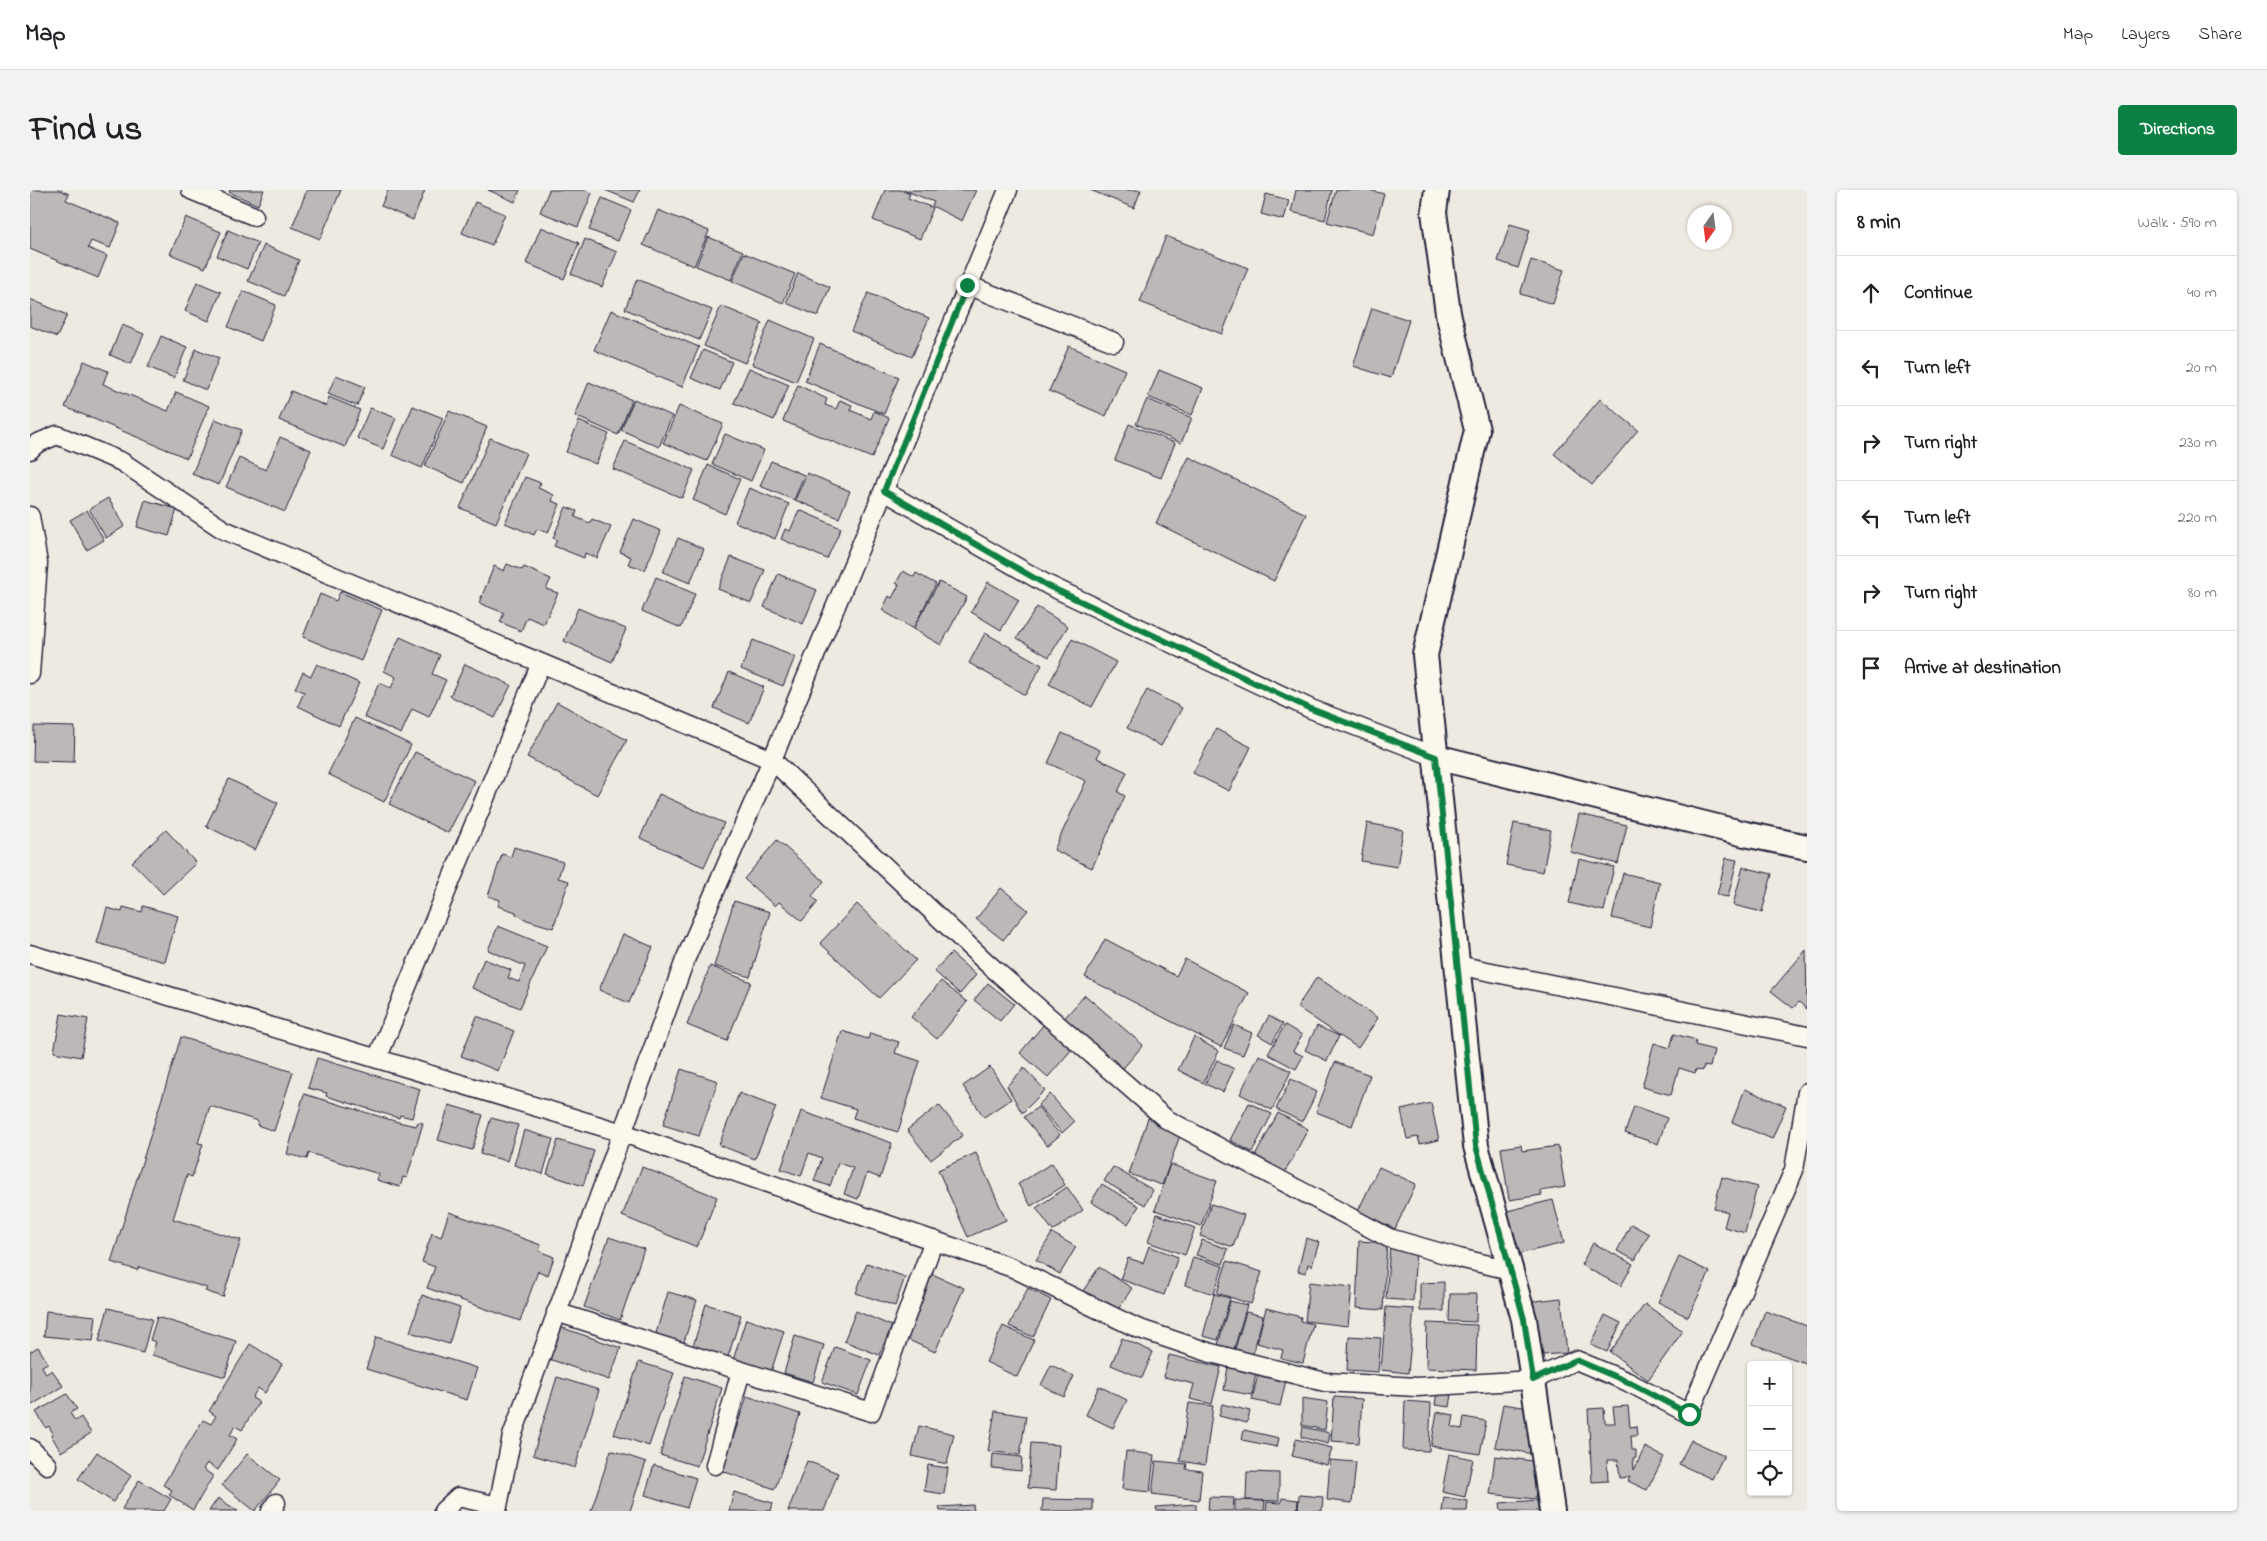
<!DOCTYPE html>
<html lang="en">
<head>
<meta charset="utf-8">
<style>
  body { margin:0; font-family:"Indie Flower",sans-serif; background:#f2f2f2; color:#202124 }
  .controls { position:absolute; right:15px; bottom:15px; display:grid; overflow:hidden; border-radius:5px; box-shadow:0 1px 4px #0004 }
  .controls button { width:45px; height:45px; display:grid; place-items:center; padding:0; border:0; border-bottom:1px solid #e0e0e0; background:#fff; color:#202124; font:25px sans-serif }
  .compass { position:absolute; left:1657px; top:15px; width:45px; height:45px; border-radius:50%; background:#fff; box-shadow:0 1px 4px #0004; rotate:194deg }
  .stop { position:absolute; width:15px; height:15px; margin:-11px; border:4px solid #0b8043; border-radius:50%; background:#fff }
  .stop.end { background:#0b8043; border-color:#fff; box-shadow:0 1px 5px #0008 }
  .list { margin:0; padding:0; list-style:none }
  h2 { display:flex; justify-content:space-between; align-items:center; height:65px; margin:0; padding:0 20px; font-size:21px }
  h2 small { font-size:16px; font-weight:400; color:#757577 }
  .list li { display:grid; grid-template-columns:32px 1fr auto; gap:15px; align-items:center; box-sizing:border-box; height:75px; padding:0 20px; border-top:1px solid #e0e0e0 }
  .list b { display:block; font-size:19px; white-space:nowrap }
  .list em { font-size:16px; font-style:normal; color:#757577 }
  .icon { flex:none; width:28px; height:28px; fill:none; stroke:currentColor; stroke-width:2; stroke-linecap:round; stroke-linejoin:round }
  .map { position:relative; flex:none; width:1777px; height:1321px; overflow:hidden; border-radius:5px }
  header { display:flex; align-items:center; gap:30px; box-sizing:border-box; height:70px; padding:0 25px; background:#fff; border-bottom:1px solid #e0e0e0 }
  header strong { font-size:24px }
  nav { display:flex; gap:28px; margin-inline-start:auto; font-size:18px }
  .intro { display:flex; align-items:center; justify-content:space-between; box-sizing:border-box; height:120px; padding:0 30px }
  h1 { margin:0; font-size:35px }
  .button { padding:12px 22px; border-radius:5px; background:#0b8043; color:#fff; font-size:18px; font-weight:700 }
  main { display:flex; gap:30px; padding:0 30px }
  aside { flex:1; background:#fff; border-radius:5px; box-shadow:0 1px 4px #0004 }
  .map>svg:first-child { display:block }
</style>
</head>
<body>
<header>
<strong>Map</strong>
<nav><a>Map</a><a>Layers</a><a>Share</a></nav>
</header>
<div class="intro"><h1>Find us</h1><a class="button">Directions</a></div>
<main>
<div class="map">
<svg width="1777" height="1321" viewBox="0 0 1777 1321">
  <rect width="100%" height="100%" fill="#eeeae2"/>
  <filter id="ink" filterUnits="userSpaceOnUse"><feTurbulence type="fractalNoise" baseFrequency=".02" numOctaves="2"/><feDisplacementMap in="SourceGraphic" scale="10" xChannelSelector="R" yChannelSelector="G"/><feConvolveMatrix kernelMatrix="1 2 1 2 8 2 1 2 1" color-interpolation-filters="sRGB"/></filter>
  <g filter="url(#ink)">
    <path fill="#bcb8b8" stroke="#22223b" d="M0,0H30L39,4L36,10L90,33L80,58L61,51L58,58L77,66L68,88L0,59Z
      M200,0H234L228,15L199,2Z
      M277,0H311L290,49L262,37Z
      M358,0H395L383,30L351,16Z
      M458,0H490L485,12Z
      M519,0H555L562,3L548,37L510,22Z
      M575,0H610L604,12Z
      M855,0H871L880,4L878,8L903,18L890,49L843,30Z
      M874,0H946L932,31L902,16L904,12Z
      M1060,0H1111L1104,18Z
      M1266,0H1302L1295,30L1261,22Z
      M1306,0H1339L1354,4L1343,44L1297,32Z
      M1236,4L1259,10L1254,30L1231,24Z
      M572,8L601,20L588,51L559,40Z
      M445,12L475,24L462,55L432,43Z
      M628,20L679,41L664,76L613,55Z
      M156,27L191,42L175,78L140,64Z
      M1480,34L1500,40L1488,78L1468,71Z
      M511,37L549,53L534,89L496,73Z
      M198,40L228,53L217,79L187,66Z
      M1136,46L1218,78L1192,144L1110,112Z
      M678,47L713,61L701,90L666,76Z
      M555,49L587,62L572,97L541,84Z
      M234,55L269,70L254,106L218,91Z
      M714,63L765,84L753,113L702,91Z
      M1501,70L1534,80L1523,114L1490,104Z
      M768,83L800,97L788,126L756,113Z
      M607,89L682,120L669,150L595,119Z
      M167,92L191,102L179,131L155,121Z
      M213,101L246,115L231,151L198,137Z
      M838,103L899,128L882,167L821,141Z
      M0,109L37,125L27,147L0,136Z
      M691,116L732,133L715,173L674,156Z
      M1342,118L1379,130L1361,188L1323,176Z
      M581,120L669,157L652,197L564,160Z
      M740,130L784,149L766,192L722,174Z
      M92,135L114,144L101,174L80,165Z
      M131,146L157,157L144,188L118,177Z
      M790,154L869,187L854,224L775,191Z
      M1039,156L1095,180L1076,226L1019,201Z
      M166,159L189,168L176,200L153,190Z
      M673,160L702,172L690,200L661,188Z
      M54,171L78,181L73,194L138,221L146,202L179,216L157,268L35,217Z
      M719,178L759,195L744,230L704,213Z
      M1129,180L1173,198L1162,225L1118,207Z
      M306,185L335,197L327,216L298,204Z
      M559,192L602,210L588,245L545,226Z
      M768,195L797,209L795,215L806,219L810,210L822,215L820,220L841,229L844,221L859,228L842,268L753,231Z
      M261,201L296,216L299,207L330,220L315,257L249,230Z
      M604,209L642,226L629,257L591,240Z
      M1117,209L1162,228L1151,253L1106,234Z
      M1570,209L1608,240L1562,295L1524,264Z
      M383,216L413,228L392,278L362,265Z
      M649,216L693,234L677,271L633,253Z
      M340,218L366,228L353,259L327,248Z
      M419,221L457,237L434,293L395,276Z
      M185,229L212,240L189,295L162,284Z
      M549,231L579,244L566,274L536,262Z
      M1099,234L1145,253L1131,288L1085,270Z
      M695,244L734,260L721,291L682,274Z
      M250,247L281,260L255,322L196,297L209,268L236,280Z
      M460,248L496,263L466,333L430,318Z
      M595,251L664,280L652,308L583,279Z
      M1159,267L1276,324L1244,391L1126,333Z
      M741,271L774,285L764,310L730,296Z
      M678,275L710,289L695,324L663,310Z
      M777,283L820,301L809,328L765,310Z
      M495,287L511,293L508,298L524,305L522,311L530,314L518,343L507,339L504,345L475,333Z
      M719,298L759,314L745,349L705,332Z
      M78,308L95,336L76,348L59,319Z
      M115,310L147,319L139,346L107,337Z
      M536,317L547,321L545,327L560,333L562,329L581,337L567,368L555,363L554,368L524,356L527,350L523,348Z
      M57,320L74,350L57,360L40,330Z
      M769,320L811,338L797,369L751,349L755,339L760,341Z
      M604,329L631,341L615,380L598,374L601,367L590,362Z
      M648,348L674,359L660,393L633,382Z
      M701,367L735,380L721,413L688,399Z
      M477,374L492,380L494,377L521,389L516,399L528,403L514,434L497,427L491,441L470,432L474,423L449,413L464,376L474,381Z
      M873,381L884,387L886,383L906,394L883,439L852,420L859,406L862,408L869,395L866,393Z
      M748,384L787,400L773,434L734,417Z
      M626,387L665,404L651,438L612,421Z
      M909,392L937,407L911,455L883,439Z
      M958,392L989,410L971,440L941,422Z
      M310,402L352,420L331,471L273,447L290,404L306,411Z
      M1007,417L1038,436L1019,467L987,448Z
      M548,418L596,439L582,472L534,451Z
      M955,443L1012,475L995,505L939,473Z
      M370,447L410,465L402,484L416,490L399,527L382,519L371,544L334,527L349,493L361,498L366,487L354,481Z
      M1042,449L1086,472L1062,517L1019,494Z
      M723,450L765,467L753,496L711,479Z
      M287,474L329,493L309,536L268,516L274,502L265,498L273,482L281,486Z
      M435,474L481,495L465,528L420,506Z
      M699,482L734,497L719,533L684,518Z
      M1117,500L1152,518L1131,556L1097,538Z
      M527,512L597,550L567,605L497,567Z
      M325,528L381,555L354,612L298,584Z
      M4,536L45,537L44,572L3,571Z
      M1186,539L1221,557L1199,601L1163,583Z
      M1032,543L1070,560L1067,568L1097,582L1088,602L1095,606L1062,678L1024,660L1056,591L1018,573Z
      M385,562L445,591L418,643L359,614Z
      M199,589L248,613L225,660L176,636Z
      M629,604L694,633L674,677L610,648Z
      M1549,624L1597,635L1588,674L1540,662Z
      M1337,633L1373,640L1367,677L1331,671Z
      M1484,633L1521,640L1513,682L1476,675Z
      M136,640L166,673L133,704L102,672Z
      M747,650L794,691L782,706L788,712L772,731L749,712L745,716L714,689Z
      M484,657L533,672L528,688L539,691L523,738L497,730L486,724V722L468,716L470,710L458,706L472,664L481,667Z
      M1696,668L1707,670L1698,707L1687,705Z
      M1549,669L1584,677L1574,721L1539,713Z
      M1713,677L1742,684L1732,722L1703,715Z
      M1593,683L1630,692L1620,737L1582,728Z
      M971,698L998,720L973,750L946,729Z
      M704,711L740,722L720,787L684,776Z
      M827,714L886,770L849,808L790,753Z
      M113,716L148,726L135,772L67,753L77,718L92,722L93,717L112,722Z
      M468,736L517,756L490,818L442,798L454,769L481,780L478,788L489,792L495,776L458,760Z
      M593,744L623,757L599,813L569,800Z
      M1075,749L1146,786L1155,769L1219,803L1191,857L1055,787Z
      M1776,760L1777,819L1769,812L1763,818L1741,801Z
      M921,763L946,785L930,804L904,781Z
      M680,776L721,792L697,851L657,835Z
      M1287,787L1348,828L1328,858L1267,817Z
      M911,791L937,812L907,849L881,827Z
      M958,793L984,814L970,831L944,810Z
      M1055,805L1113,855L1089,883L1030,833Z
      M31,824L58,829L51,867L24,862Z
      M447,826L484,841L468,881L431,866Z
      M1239,826L1253,834L1242,853L1228,845Z
      M1014,834L1043,858L1018,887L990,863Z
      M1204,835L1222,843L1213,865L1194,858Z
      M1255,835L1272,845L1263,861L1273,866L1266,879L1238,864Z
      M1287,836L1309,846L1297,871L1275,860Z
      M812,841L838,849L840,843L869,852L865,863L890,871L868,942L823,928L826,919L791,908Z
      M1644,844L1666,850L1665,855L1684,860L1680,877L1674,876L1672,881L1666,879L1665,883L1649,878L1641,905L1612,897L1624,853L1640,858Z
      M151,847L263,882L244,941L227,935L228,931L180,916L168,953L173,954L162,987L157,985L143,1029L211,1050L193,1107L175,1101L177,1098L109,1077L107,1080L81,1072Z
      M1164,847L1189,861L1173,893L1148,880Z
      M1229,865L1261,881L1242,920L1210,904Z
      M287,868L390,899L382,928L370,925L369,928L296,906L297,903L278,898Z
      M1187,870L1204,879L1193,902L1175,894Z
      M1305,872L1340,885L1322,936L1286,922Z
      M960,877L981,909L954,927L933,896Z
      M994,878L1015,900L992,923L977,896Z
      M651,879L688,891L669,946L633,935Z
      M1261,889L1287,902L1272,932L1246,919Z
      M1715,899L1756,916L1742,949L1702,932Z
      M709,903L746,917L725,969L689,955Z
      M274,904L368,932L386,936L388,932L393,933L377,988L373,987L370,997L347,990L349,984L279,963L277,969L257,964Z
      M1020,904L1044,932L1032,943L1008,915Z
      M1219,913L1242,924L1222,962L1200,950Z
      M1401,913L1409,950L1390,954L1388,947L1377,949L1371,920Z
      M419,915L453,925L442,960L408,950Z
      M909,915L933,945L901,970L877,940Z
      M1604,916L1637,928L1628,954L1595,943Z
      M1008,917L1030,945L1017,956L994,927Z
      M771,921L862,953L850,988L837,983L828,1009L814,1004L823,978L808,973L800,996L784,991L792,968L779,963L771,986L751,979Z
      M1248,923L1278,939L1254,984L1224,968Z
      M461,928L488,935L477,971L450,964Z
      M1118,928L1152,940L1132,995L1099,984Z
      M494,940L523,949L513,984L484,975Z
      M528,950L564,961L553,996L517,984Z
      M1491,955L1492,961L1528,956L1535,997L1511,1001L1512,1005L1479,1010L1471,958Z
      M946,963L976,1030L938,1047L908,980Z
      M1022,973L1035,995L1001,1016L988,994Z
      M1140,974L1187,991L1171,1036L1125,1020Z
      M612,977L687,1007L667,1057L592,1026Z
      M1083,977L1123,1000L1115,1015L1074,991Z
      M1349,977L1386,994L1365,1039L1328,1021Z
      M1692,987L1727,997L1715,1043L1694,1037L1698,1022L1684,1018Z
      M1072,994L1109,1016L1098,1034L1061,1012Z
      M1037,997L1053,1020L1023,1041L1006,1018Z
      M1523,1010L1534,1053L1488,1064L1477,1021Z
      M1181,1014L1214,1025L1203,1057L1170,1046Z
      M419,1022L511,1055L509,1061L524,1067L518,1085L508,1081L490,1131L397,1098L405,1077L392,1072L402,1043L411,1047Z
      M1127,1024L1165,1038L1155,1065L1118,1052Z
      M1601,1034L1619,1044L1605,1070L1587,1061Z
      M1022,1043L1046,1057L1030,1084L1006,1070Z
      M579,1047L614,1059L590,1130L554,1117Z
      M1276,1048L1289,1052L1282,1076L1278,1074L1276,1083L1268,1081Z
      M1172,1050L1198,1059L1193,1074L1166,1065Z
      M1329,1051L1357,1053L1353,1120L1326,1118Z
      M1563,1053L1603,1074L1591,1096L1551,1075Z
      M1119,1056L1148,1067L1134,1105L1090,1089L1098,1068L1113,1073Z
      M1360,1056L1386,1058L1383,1111L1356,1109Z
      M1163,1067L1193,1076L1184,1104L1155,1095Z
      M1649,1067L1680,1082L1658,1127L1628,1112Z
      M1197,1071L1232,1082L1221,1114L1187,1103Z
      M837,1073L875,1087L865,1116L826,1103Z
      M1069,1077L1102,1098L1086,1123L1053,1101Z
      M902,1084L934,1098L905,1162L874,1148Z
      M1279,1092L1322,1097L1318,1136L1275,1131Z
      M1414,1092V1121H1390V1093Z
      M998,1098L1021,1110L1003,1147L979,1136Z
      M638,1102L667,1110L653,1155L625,1147Z
      M1184,1104L1200,1108L1188,1150L1173,1146Z
      M1420,1104H1447L1446,1132L1419,1131Z
      M392,1105L430,1118L419,1154L380,1142Z
      M1531,1108L1537,1163L1502,1166L1497,1112Z
      M1200,1111L1217,1115L1204,1159L1188,1155Z
      M676,1114L711,1125L698,1167L663,1156Z
      M1615,1114L1653,1141L1618,1190L1580,1162Z
      M1356,1117L1384,1119L1378,1183L1351,1180Z
      M78,1118L122,1129L113,1163L69,1151Z
      M1236,1118L1271,1127L1270,1131L1283,1134L1273,1173L1251,1168L1253,1160L1227,1153Z
      M16,1121L66,1126L63,1151L14,1146Z
      M826,1121L862,1136L849,1165L814,1151Z
      M1735,1121L1777,1136V1166L1775,1173L1723,1154Z
      M1216,1122L1233,1126L1223,1164L1205,1159Z
      M1575,1125L1591,1133L1577,1162L1561,1155Z
      M127,1127L206,1151L195,1187L122,1165L126,1152L120,1150Z
      M716,1129L754,1141L741,1182L703,1170Z
      M1397,1133L1447,1135L1446,1180L1396,1178Z
      M973,1136L1004,1150L987,1187L956,1172Z
      M530,1137L591,1158L579,1190L519,1169Z
      M765,1146L794,1155L783,1192L754,1183Z
      M1319,1146L1351,1148L1348,1182L1317,1180Z
      M346,1147L447,1178L437,1210L336,1179Z
      M1092,1148L1123,1162L1112,1188L1081,1175Z
      M220,1154L252,1174L235,1203L228,1198L222,1208L229,1212L212,1240L205,1236L200,1245L207,1249L188,1280L177,1273L173,1279L183,1286L163,1320L139,1305L142,1300L133,1295L173,1230L181,1234L186,1226L179,1221Z
      M8,1157L18,1173L12,1176L16,1184L22,1180L33,1196L2,1215L0,1212V1162Z
      M805,1157L841,1170L828,1205L792,1192Z
      M1139,1165L1191,1177L1182,1214L1160,1209L1164,1194L1134,1187Z
      M609,1172L644,1183L619,1256L584,1244Z
      M1021,1175L1044,1186L1034,1207L1011,1195Z
      M1198,1177L1226,1182L1222,1205L1194,1200Z
      M1228,1184L1256,1190L1250,1216L1222,1210Z
      M655,1186L692,1198L667,1276L630,1265Z
      M527,1187L569,1200L545,1278L503,1265Z
      M1069,1196L1097,1210L1083,1238L1056,1225Z
      M1407,1202L1422,1204L1420,1217L1405,1215Z
      M37,1204L47,1219L40,1223L45,1231L51,1227L61,1243L31,1262L21,1245L23,1244L19,1236L16,1238L6,1222Z
      M717,1206L770,1224L745,1299L692,1281Z
      M1304,1207L1332,1209L1329,1253L1301,1251Z
      M1272,1208L1298,1212L1295,1240L1272,1235Z
      M1375,1211L1401,1213L1399,1261L1373,1260Z
      M1159,1213L1183,1216L1175,1275L1150,1271Z
      M1192,1214L1220,1221L1217,1233L1189,1226Z
      M1473,1214L1499,1218L1496,1235L1502,1237L1503,1264L1465,1257Z
      M1598,1216L1600,1237L1606,1236L1607,1246H1601L1602,1260H1606V1268H1603L1604,1280L1615,1257L1634,1267L1617,1300L1598,1291L1600,1287L1590,1288L1588,1270H1577L1578,1291L1562,1292L1558,1219L1574,1218L1575,1233H1585L1583,1217Z
      M965,1221L996,1226L990,1265L958,1261Z
      M1407,1222L1424,1225L1422,1237L1432,1239L1434,1227L1456,1231L1450,1264L1401,1256Z
      M889,1236L924,1244L917,1274L882,1266Z
      M1273,1237L1300,1243L1298,1254L1271,1247Z
      M1214,1240L1249,1248L1247,1257L1212,1250Z
      M1266,1249L1302,1258L1297,1275L1262,1266Z
      M1661,1250L1694,1265L1682,1289L1649,1274Z
      M1001,1253L1029,1255L1026,1300L998,1298Z
      M581,1260L616,1272L600,1321H561Z
      M1096,1261L1124,1265L1120,1302L1092,1299Z
      M67,1262L101,1286L83,1312L48,1289Z
      M217,1264L250,1290L225,1321L192,1295Z
      M963,1264L992,1267L991,1281L962,1278Z
      M1419,1264L1443,1269L1435,1307L1412,1302Z
      M1465,1266L1510,1272L1505,1309L1460,1304Z
      M1300,1270L1326,1272L1322,1313L1297,1310Z
      M777,1271L808,1283L794,1321H758Z
      M1126,1271L1157,1274L1156,1279L1172,1281L1169,1310L1122,1304Z
      M624,1275L666,1288L657,1318L615,1305Z
      M898,1275L918,1278L914,1304L894,1301Z
      M1217,1282L1249,1283V1311L1216,1310Z
      M109,1290L141,1309L134,1321H95L92,1319Z
      M704,1302L743,1313L741,1321H699Z
      M1269,1305L1293,1307L1292,1321H1268Z
      M1179,1307L1204,1308L1203,1321H1178Z
      M1414,1307L1438,1311L1437,1321H1412Z
      M188,1308L208,1321H179Z
      M1252,1308L1268,1310L1267,1321H1236L1237,1312L1251,1313Z
      M1013,1309L1063,1310V1321H1012Z
      M1205,1310L1235,1311L1234,1321H1205Z
      M1510,1310L1511,1321H1471L1470,1313Z
      M1166,1314V1321H1127L1126,1317Z
      M943,1315L944,1321H910L909,1317Z"/>
    <g fill="none" stroke-linecap="round" stroke-linejoin="round">
      <defs>
        <path id="street" d="M161,0L224,26
          M937,95L1084,152
          M0,260L6,254L27,245L92,272L194,340L742,570L957,773L1136,929L1359,1048L1429,1068L1480,1080
          M854,301L1018,395L1281,519L1406,567
          M0,326L8,373L0,484
          M0,764L593,943L983,1078L1107,1138L1181,1163L1295,1192L1387,1197L1503,1190L1546,1170L1598,1192L1659,1224L1764,980L1777,902
          M1427,775L1777,846
          M347,869L511,473
          M526,1122L841,1222L904,1050
          M0,1258L17,1275
          M685,1275L711,1181
          M241,1321L246,1313
          M413,1321L428,1307L468,1316
          M467,1321L482,1246L655,770L742,570L978,0"/>
        <path id="secondary" d="M1407,0L1404,22L1418,123L1447,240L1395,465L1446,956L1494,1129L1522,1321
          M1406,567L1715,644L1777,657"/>
      </defs>
      <use href="#street" stroke="#22223b" stroke-width="21"/>
      <use href="#secondary" stroke="#22223b" stroke-width="28"/>
      <use href="#street" stroke="#fbf7ec" stroke-width="18"/>
      <use href="#secondary" stroke="#fbf7ec" stroke-width="24"/>
    </g>
  </g>
  <g fill="none" stroke-linecap="round" stroke-linejoin="round" filter="url(#ink)">
    <path stroke="#0b8043" stroke-width="6" d="M937,95L854,301L1018,396L1281,519L1406,567L1446,956L1494,1129L1503,1190L1546,1170L1598,1192L1659,1224"/>
  </g>
</svg>
<div class="controls">
<button>+</button>
<button>−</button>
<button><svg class="icon" aria-label="locate" viewBox="0 0 24 24"><circle cx="12" cy="12" r="6"/><path d="M12 2v4M12 18v4M2 12h4M18 12h4"/></svg></button>
</div>
<svg class="compass" viewBox="-18 -18 36 36"><path d="M0-13l5 13h-10z" fill="#e53935"/><path d="M0 13l5-13h-10z" fill="#757577"/></svg>
<div class="stop" style="left:1659px;top:1224px"></div>
<div class="stop end" style="left:937px;top:95px"></div>
</div>
<aside>
<h2>8 min<small>Walk · 590 m</small></h2>
<ul class="list">
<li><svg class="icon" aria-label="ahead" viewBox="0 0 24 24"><path d="M12 20V5M6 11l6-6 6 6"/></svg><div><b>Continue</b></div><em>40 m</em></li>
<li><svg class="icon" aria-label="left" viewBox="0 0 24 24"><path d="M17 20v-9H6M10 6l-5 5 5 5"/></svg><div><b>Turn left</b></div><em>20 m</em></li>
<li><svg class="icon" aria-label="right" viewBox="0 0 24 24"><path d="M7 20v-9h11M14 6l5 5-5 5"/></svg><div><b>Turn right</b></div><em>230 m</em></li>
<li><svg class="icon" aria-label="left" viewBox="0 0 24 24"><path d="M17 20v-9H6M10 6l-5 5 5 5"/></svg><div><b>Turn left</b></div><em>220 m</em></li>
<li><svg class="icon" aria-label="right" viewBox="0 0 24 24"><path d="M7 20v-9h11M14 6l5 5-5 5"/></svg><div><b>Turn right</b></div><em>80 m</em></li>
<li><svg class="icon" aria-label="arrive" viewBox="0 0 24 24"><path d="M6 21V4h12l-3 4 3 4H6"/></svg><div><b>Arrive at destination</b></div></li>
</ul>
</aside>
</main>
</body>
</html>
